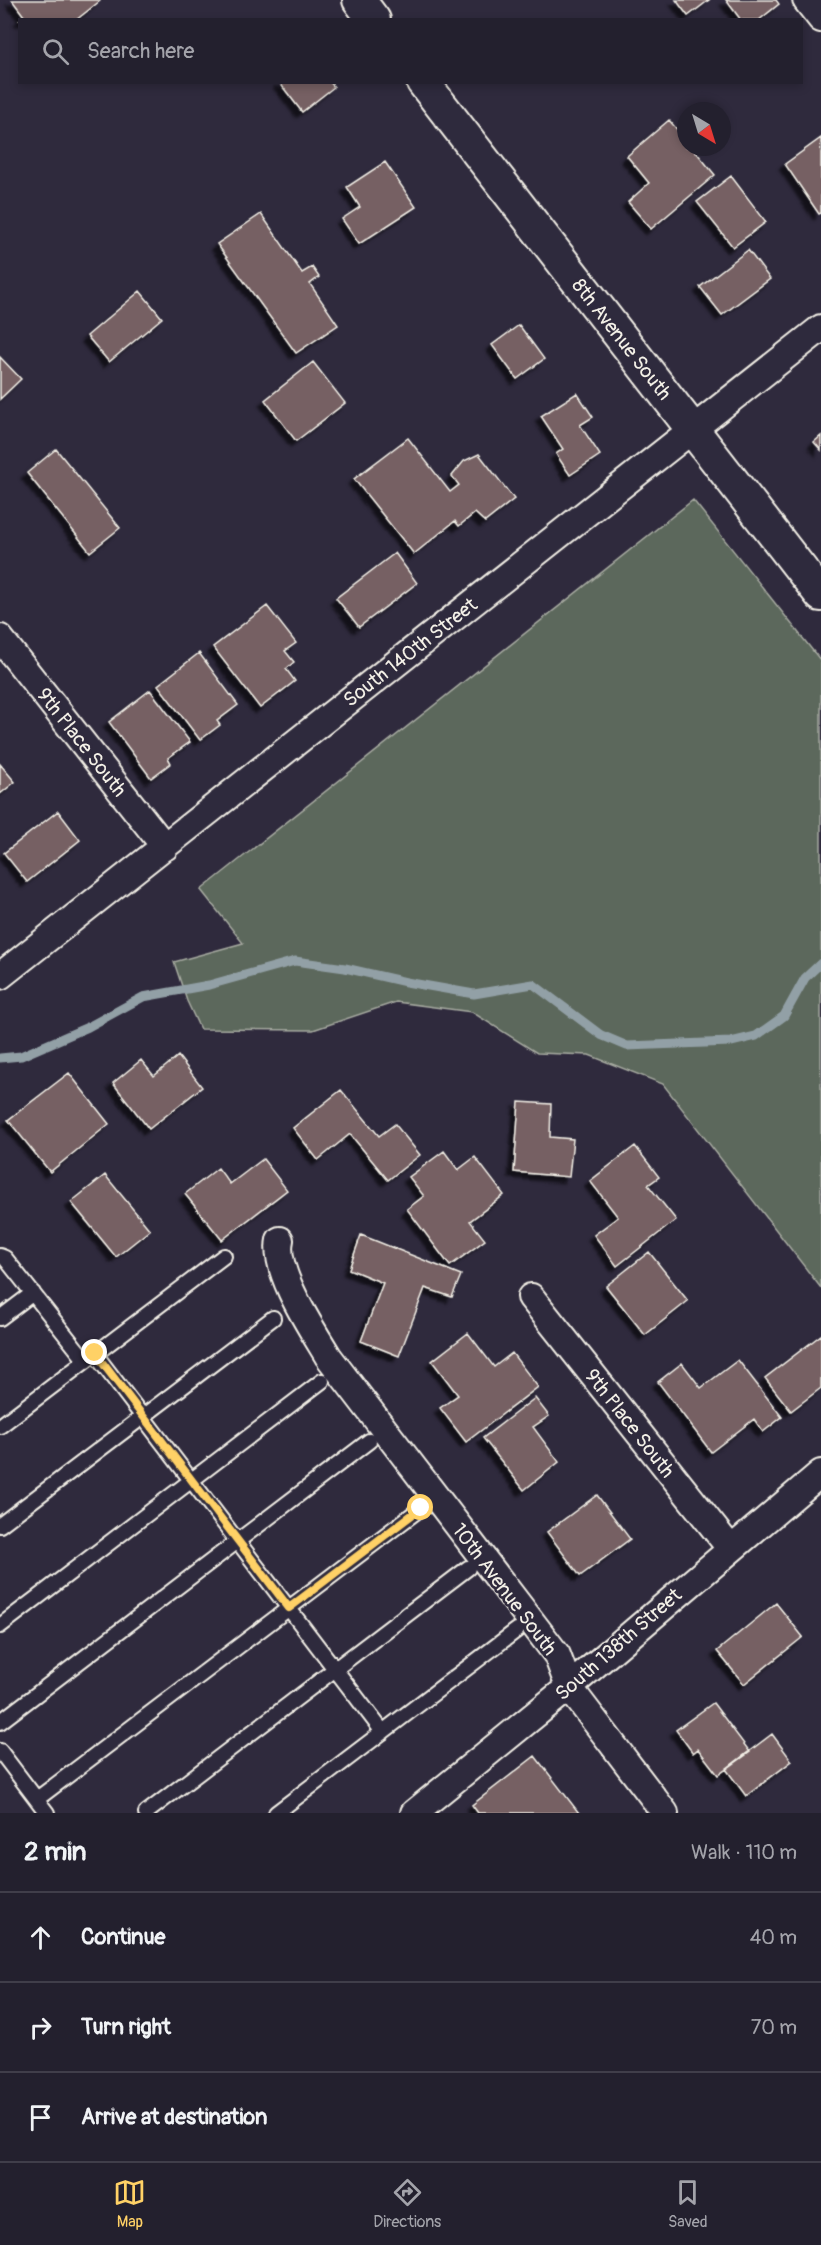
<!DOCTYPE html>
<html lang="en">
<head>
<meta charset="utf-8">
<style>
  body { margin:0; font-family:Pangolin,sans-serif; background:#2f2d3a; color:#f1f3f6 }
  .compass { position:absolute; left:677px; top:102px; width:54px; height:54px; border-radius:50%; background:#23202e; box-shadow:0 3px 9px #0003; rotate:142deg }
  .stop { position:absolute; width:18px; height:18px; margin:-14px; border:4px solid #ffd166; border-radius:50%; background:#fff }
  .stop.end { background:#ffd166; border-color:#fff; box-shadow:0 2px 6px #0008 }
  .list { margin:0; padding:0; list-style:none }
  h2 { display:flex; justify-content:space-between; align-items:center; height:78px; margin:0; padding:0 24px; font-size:26px }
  h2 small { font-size:20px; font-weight:400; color:#a3a3aa }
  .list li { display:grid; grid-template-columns:39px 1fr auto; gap:18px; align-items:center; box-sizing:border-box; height:90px; padding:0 24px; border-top:2px solid #403e4a }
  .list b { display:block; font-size:22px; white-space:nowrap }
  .list em { font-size:20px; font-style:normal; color:#a3a3aa }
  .icon { flex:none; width:33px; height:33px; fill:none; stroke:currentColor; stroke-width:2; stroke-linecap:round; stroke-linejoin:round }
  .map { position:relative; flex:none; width:821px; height:1813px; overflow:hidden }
  .search { position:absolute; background:#23202e; box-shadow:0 3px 9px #0003; left:18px; right:18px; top:18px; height:66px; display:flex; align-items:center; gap:15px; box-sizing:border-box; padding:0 21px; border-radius:0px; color:#a3a3aa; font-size:22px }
  .sheet { height:348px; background:#23202e }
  nav { display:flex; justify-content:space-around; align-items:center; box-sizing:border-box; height:84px; border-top:2px solid #403e4a; background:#23202e; font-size:16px; color:#a3a3aa }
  nav a { display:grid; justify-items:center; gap:3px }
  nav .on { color:#ffd166 }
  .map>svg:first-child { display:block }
</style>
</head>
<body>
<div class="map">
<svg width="821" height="1813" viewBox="0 0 821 1813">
  <defs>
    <filter id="shadow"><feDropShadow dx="-5.5" dy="5.5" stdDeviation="1.5" flood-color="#0009"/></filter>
  </defs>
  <rect width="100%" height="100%" fill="#2f2a3d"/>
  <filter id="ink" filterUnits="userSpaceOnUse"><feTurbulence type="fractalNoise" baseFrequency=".0167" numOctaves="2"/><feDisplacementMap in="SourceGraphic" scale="12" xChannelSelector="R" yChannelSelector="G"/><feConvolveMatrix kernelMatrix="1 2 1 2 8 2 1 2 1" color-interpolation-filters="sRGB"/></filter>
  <g filter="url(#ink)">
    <path fill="#5c675c" stroke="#a8aca2" stroke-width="1.5" d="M693,500L821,661V1288L663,1084L589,1055L537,1053L472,1012L396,1002L313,1030L200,1029L187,1001L174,962L243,943L201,890Z"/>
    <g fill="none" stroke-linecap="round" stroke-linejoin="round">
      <path stroke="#92a0a6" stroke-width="9" d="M0,1058L21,1056L88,1027L143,997L209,985L295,961L345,968L406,982L474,994L533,984L601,1035L627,1046L731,1042L756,1036L784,1016L805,978L821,963"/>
    </g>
    <path fill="#766064" stroke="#f4f1e8" stroke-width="1.5" filter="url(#shadow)" d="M12,0H99L100,1L76,20H20L24,16Z
      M676,0H709L688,16Z
      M726,0H776L779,4L759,20H741Z
      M279,82H330L334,87L302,112Z
      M669,120L686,140V147H692L715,175L651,229L628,202L649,183L627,156Z
      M821,138V213L819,214L785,164Z
      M385,162L416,207L359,244L342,219L360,207L347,187Z
      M731,176L766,222L733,247L697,202Z
      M261,214L302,273L312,267L319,277L310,284L338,325L296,353L217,244Z
      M748,250L770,279L722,315L700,287Z
      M140,291L162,318L109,362L87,336Z
      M519,325L544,359L517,379L492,345Z
      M0,357L21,379L0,399Z
      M313,362L345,403L296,441L265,400Z
      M577,393L593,417L580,425L600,455L570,475L556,454L563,449L541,416Z
      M821,436V450L814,442Z
      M408,438L450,492L459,485L452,476L464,461L479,454L514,499L485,522L475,513L459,526L455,521L414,554L354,479Z
      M56,449L120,528L90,552L27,473Z
      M395,553L417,583L359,627L336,598Z
      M267,606L296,643L285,651L294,662L286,669L295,681L260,708L213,647Z
      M199,653L238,705L217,721L220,725L200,740L158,685Z
      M150,690L190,742L168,758L171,763L151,778L109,722Z
      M0,764L15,782L0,794Z
      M58,811L80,840L27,882L4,853Z
      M178,1056L202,1087L149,1129L113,1083L141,1060L154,1076Z
      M69,1073L109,1124L50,1172L8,1120Z
      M341,1090L379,1136L395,1124L420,1155L388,1180L350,1134L318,1160L293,1128Z
      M519,1102L551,1104L550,1137L573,1139L569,1177L514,1172Z
      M635,1146L659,1177L648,1185L676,1220L617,1266L594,1235L618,1217L590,1181Z
      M444,1151L458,1170L475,1157L504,1195L470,1221L485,1240L450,1266L407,1209L424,1196L409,1177Z
      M263,1159L287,1190L222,1240L185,1194L218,1168L230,1184Z
      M105,1175L150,1230L116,1257L71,1202Z
      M361,1235L461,1275L452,1297L425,1288L399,1356L361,1341L383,1283L349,1269Z
      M649,1252L688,1301L645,1335L606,1286Z
      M468,1333L494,1367L512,1353L538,1387L466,1442L440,1408L458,1395L432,1361Z
      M821,1335V1388L791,1411L765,1378Z
      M738,1360L782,1417L763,1432L754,1419L711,1452L658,1382L682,1363L701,1388Z
      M535,1398L549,1416L533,1427L559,1462L524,1490L483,1438Z
      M597,1495L630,1539L580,1576L547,1532Z
      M776,1603L803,1637L744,1684L717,1651Z
      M713,1703L750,1752L718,1775L698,1749L693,1753L676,1730Z
      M772,1734L792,1761L746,1796L726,1769Z
      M535,1756L579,1813H478L472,1805Z"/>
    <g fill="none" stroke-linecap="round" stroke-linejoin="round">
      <defs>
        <path id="service" d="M0,1256L5,1258L86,1361
          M0,1318L33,1293
          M95,1354L383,1732
          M0,1426L224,1256
          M0,1525L273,1318
          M0,1626L322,1381
          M0,1722L369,1441
          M0,1751L47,1813
          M37,1799L421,1508
          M146,1813L468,1568
          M276,1813L517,1630"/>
        <path id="minor" d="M806,0L821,19
          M0,638L165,847
          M0,976L821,328
          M280,1240C273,1271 312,1329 328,1356L557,1655L569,1687L665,1813
          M531,1297L730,1548
          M414,1813L569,1687L821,1473"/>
        <path id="tertiary" d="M359,0L374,20
          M423,82L821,595"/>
      </defs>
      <use href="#service" stroke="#f4f1e8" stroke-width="18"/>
      <use href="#minor" stroke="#f4f1e8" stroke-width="30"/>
      <use href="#tertiary" stroke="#f4f1e8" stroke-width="36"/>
      <use href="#service" stroke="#2f2a3d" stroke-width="14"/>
      <use href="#minor" stroke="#2f2a3d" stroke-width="26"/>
      <use href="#tertiary" stroke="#2f2a3d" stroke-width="32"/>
    </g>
  </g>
  <g fill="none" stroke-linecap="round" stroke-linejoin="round" filter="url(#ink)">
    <path stroke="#ffd166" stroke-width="8" d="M95,1353L289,1608L421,1508"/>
  </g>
  <g text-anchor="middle" stroke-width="5" stroke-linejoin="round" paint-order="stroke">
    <g font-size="20" fill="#f4f1e8" stroke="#2f2a3d">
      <text transform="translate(622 339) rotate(52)" y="7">8th Avenue South</text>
      <text transform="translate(410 652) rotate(-38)" y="7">South 140th Street</text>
      <text transform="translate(82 742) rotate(52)" y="7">9th Place South</text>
      <text transform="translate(630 1423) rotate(52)" y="7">9th Place South</text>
      <text transform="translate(505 1589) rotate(53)" y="7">10th Avenue South</text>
      <text transform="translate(618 1644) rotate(-41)" y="7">South 138th Street</text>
    </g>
  </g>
</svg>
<svg class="compass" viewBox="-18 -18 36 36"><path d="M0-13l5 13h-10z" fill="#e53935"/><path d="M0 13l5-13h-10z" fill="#a3a3aa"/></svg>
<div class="stop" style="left:421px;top:1508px"></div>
<div class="stop end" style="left:95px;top:1353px"></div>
<div class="search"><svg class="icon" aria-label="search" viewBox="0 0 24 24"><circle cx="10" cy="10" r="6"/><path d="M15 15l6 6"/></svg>Search here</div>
</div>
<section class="sheet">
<h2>2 min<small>Walk · 110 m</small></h2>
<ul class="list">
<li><svg class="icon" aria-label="ahead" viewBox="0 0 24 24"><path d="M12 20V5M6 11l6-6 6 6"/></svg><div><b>Continue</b></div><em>40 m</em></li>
<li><svg class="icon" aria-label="right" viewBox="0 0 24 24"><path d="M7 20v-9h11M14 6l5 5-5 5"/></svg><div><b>Turn right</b></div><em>70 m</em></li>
<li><svg class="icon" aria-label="arrive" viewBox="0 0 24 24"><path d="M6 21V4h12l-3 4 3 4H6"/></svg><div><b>Arrive at destination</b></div></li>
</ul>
</section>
<nav>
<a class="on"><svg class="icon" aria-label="map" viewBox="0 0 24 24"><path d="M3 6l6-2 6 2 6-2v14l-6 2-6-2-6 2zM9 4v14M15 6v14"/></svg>Map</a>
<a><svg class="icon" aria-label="directions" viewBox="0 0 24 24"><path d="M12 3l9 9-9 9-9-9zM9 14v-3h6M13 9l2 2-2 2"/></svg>Directions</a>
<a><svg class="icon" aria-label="saved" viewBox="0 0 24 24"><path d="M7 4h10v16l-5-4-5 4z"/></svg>Saved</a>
</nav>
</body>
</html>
